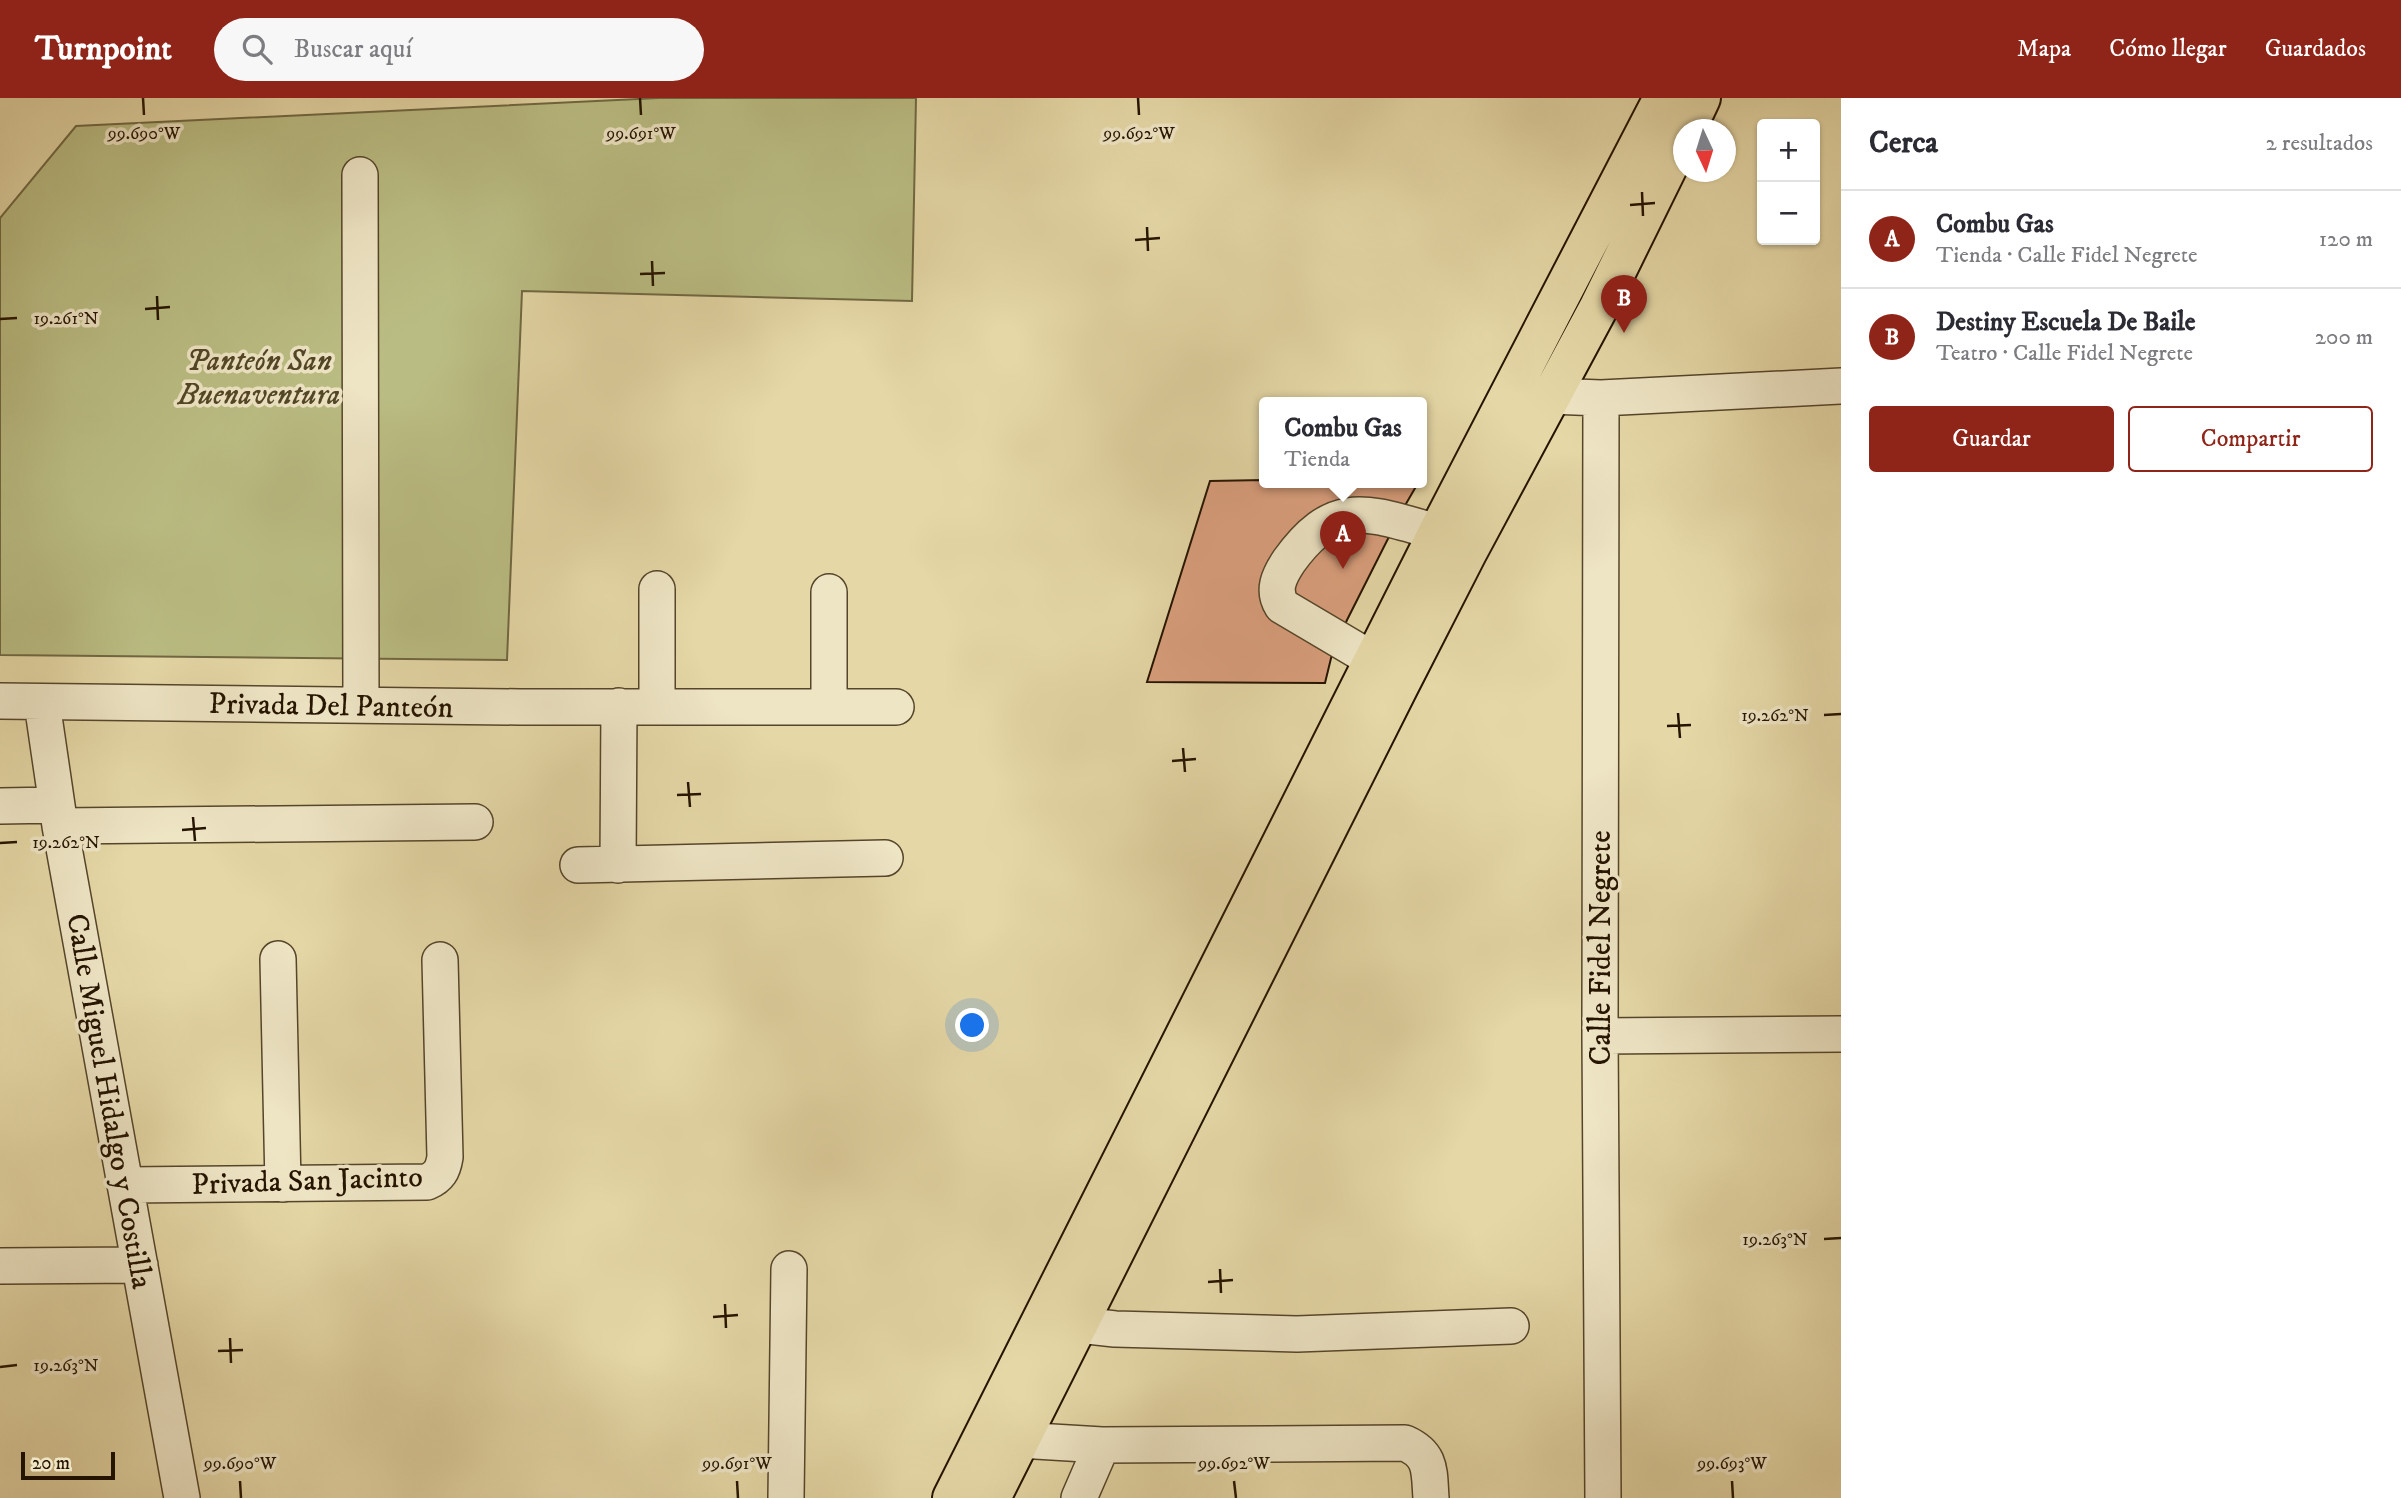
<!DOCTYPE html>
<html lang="es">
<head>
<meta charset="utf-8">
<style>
  body { margin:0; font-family:"IM FELL DW Pica",serif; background:#f7f7f7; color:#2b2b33 }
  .controls { position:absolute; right:21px; top:21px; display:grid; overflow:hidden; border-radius:7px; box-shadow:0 2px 5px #0004 }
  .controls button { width:63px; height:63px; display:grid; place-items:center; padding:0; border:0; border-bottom:2px solid #e1e1e2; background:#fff; color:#2b2b33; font:35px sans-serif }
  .compass { position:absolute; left:1673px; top:21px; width:63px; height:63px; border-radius:50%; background:#fff; box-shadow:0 2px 5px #0004; rotate:176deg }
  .scale { position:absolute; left:21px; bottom:18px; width:94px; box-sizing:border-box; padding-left:7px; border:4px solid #251400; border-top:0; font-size:19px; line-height:24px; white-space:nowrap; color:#251400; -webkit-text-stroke:5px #eee5c5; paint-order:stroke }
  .you { position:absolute; left:973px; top:928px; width:24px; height:24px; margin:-18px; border:5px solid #fff; border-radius:50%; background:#1a73e8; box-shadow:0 0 0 10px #1a73e833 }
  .badge { display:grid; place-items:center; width:46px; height:46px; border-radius:50%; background:#8f2418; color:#fff; font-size:23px; font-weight:700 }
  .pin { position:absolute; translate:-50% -58px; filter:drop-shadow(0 2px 4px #0008) }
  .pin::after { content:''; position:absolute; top:37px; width:24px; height:21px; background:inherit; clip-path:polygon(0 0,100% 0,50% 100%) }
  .popup { position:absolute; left:1259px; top:299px; width:168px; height:91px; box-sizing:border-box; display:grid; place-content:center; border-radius:7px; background:#fff; filter:drop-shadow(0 2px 5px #0005); font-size:23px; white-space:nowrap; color:#7c7c81 }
  .popup b { font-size:26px; color:#2b2b33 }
  .popup::after { content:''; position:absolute; left:50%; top:100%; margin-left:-14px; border:14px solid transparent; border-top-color:#fff }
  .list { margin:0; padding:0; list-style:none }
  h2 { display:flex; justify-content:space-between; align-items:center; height:91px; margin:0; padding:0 28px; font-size:30px }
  h2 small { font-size:23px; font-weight:400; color:#7c7c81 }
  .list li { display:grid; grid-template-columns:46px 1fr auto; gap:21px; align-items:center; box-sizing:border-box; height:98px; padding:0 28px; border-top:2px solid #e1e1e2 }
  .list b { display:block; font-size:26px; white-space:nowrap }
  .list p { margin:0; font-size:23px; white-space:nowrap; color:#7c7c81 }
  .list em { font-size:23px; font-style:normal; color:#7c7c81 }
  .actions { display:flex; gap:14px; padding:21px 28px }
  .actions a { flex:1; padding:16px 0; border:2px solid #8f2418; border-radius:7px; text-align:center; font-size:24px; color:#8f2418 }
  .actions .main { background:#8f2418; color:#fff }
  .icon { flex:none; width:38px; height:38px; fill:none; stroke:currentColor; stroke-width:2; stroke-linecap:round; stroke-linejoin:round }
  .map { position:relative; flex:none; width:1841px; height:1400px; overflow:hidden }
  header { display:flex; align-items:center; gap:42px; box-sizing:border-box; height:98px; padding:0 35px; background:#8f2418; color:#fff }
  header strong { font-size:33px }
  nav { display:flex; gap:38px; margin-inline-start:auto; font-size:24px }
  .search { width:490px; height:63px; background:#f7f7f7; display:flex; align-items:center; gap:18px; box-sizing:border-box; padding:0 24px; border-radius:38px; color:#7c7c81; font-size:26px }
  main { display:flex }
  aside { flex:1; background:#fff }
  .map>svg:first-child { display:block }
</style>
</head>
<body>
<header>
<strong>Turnpoint</strong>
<div class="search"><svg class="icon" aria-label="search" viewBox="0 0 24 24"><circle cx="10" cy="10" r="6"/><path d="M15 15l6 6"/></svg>Buscar aquí</div>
<nav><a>Mapa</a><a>Cómo llegar</a><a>Guardados</a></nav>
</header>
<main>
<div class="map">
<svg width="1841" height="1400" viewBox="0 0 1841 1400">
  <rect width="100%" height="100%" fill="#e5d7a6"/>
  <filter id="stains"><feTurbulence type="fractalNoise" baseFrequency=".00286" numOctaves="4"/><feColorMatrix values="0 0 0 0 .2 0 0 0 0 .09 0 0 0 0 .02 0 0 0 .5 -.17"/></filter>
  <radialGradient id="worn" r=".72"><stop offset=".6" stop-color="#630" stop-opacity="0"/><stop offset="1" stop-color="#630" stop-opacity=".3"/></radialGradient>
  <path fill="#babd83" stroke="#706842" stroke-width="2" d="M659,0H916L912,203L522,193L507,562L0,557V120L76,28Z"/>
  <path fill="#d99e7c" stroke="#251400" stroke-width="2" d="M1264,382V385H1418L1403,411L1347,522L1333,552L1325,585L1147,584L1210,383Z"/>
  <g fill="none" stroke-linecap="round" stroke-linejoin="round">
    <defs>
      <path id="minor" d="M360,77L361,607
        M1527,293L1550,298L1601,300L1841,288
        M1601,300L1600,938L1603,1400
        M657,491V609
        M1375,563L1282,508C1272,492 1279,478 1289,463C1337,396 1371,417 1438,434
        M0,603L520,609H896
        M42,605L60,728L182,1400
        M829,608V494
        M0,708L57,707
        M60,728L475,724
        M578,767L885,760
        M618,767L619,608
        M278,861L283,1086
        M1600,938L1841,936
        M126,1087L427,1084C439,1079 443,1072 445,1059L440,862
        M0,1168L140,1167
        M1050,1228L1079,1227L1115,1231L1297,1236L1511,1228
        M995,1333L1019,1342L1102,1347
        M786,1400L789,1171
        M1079,1400L1102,1347L1405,1345C1432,1357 1429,1373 1431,1400"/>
      <path id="major" d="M1686,32L1701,0
        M952,1400L1438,434L1663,0
        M991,1400L1399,588L1467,455L1599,209L1684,36"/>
    </defs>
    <use href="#minor" stroke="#55452a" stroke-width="38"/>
    <use href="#major" stroke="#251400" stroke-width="42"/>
    <use href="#minor" stroke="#eee5c5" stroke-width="35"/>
    <use href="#major" stroke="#e5d7a6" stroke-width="38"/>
  </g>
  <path fill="none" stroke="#251400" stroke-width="2.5" d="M143,0L144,17M640,0L641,17M1138,0L1139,17M1642,94L1643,118M1630,107L1655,105M1147,129L1148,153M1135,142L1160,140M652,163L653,188M640,176L665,175M157,198L158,222M145,211L170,209M0,221L17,220M1678,615L1680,640M1824,617L1841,616M1667,628L1691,627M1183,650L1185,674M1172,663L1196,661M688,684L690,709M677,697L701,696M193,719L195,743M182,732L206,730M0,745L17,744M1824,1141L1841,1140M1220,1171L1221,1195M1208,1184L1233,1182M725,1206L726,1230M713,1219L738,1217M230,1240L231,1265M218,1253L243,1252M0,1269L17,1267M240,1383L241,1400M737,1383L738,1400M1234,1383L1236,1400M1732,1383L1733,1400"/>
  <g text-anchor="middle" stroke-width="7" stroke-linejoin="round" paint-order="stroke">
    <g font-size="30" font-style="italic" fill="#524727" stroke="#eee5c5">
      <text x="259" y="272">Panteón San<tspan x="259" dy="34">Buenaventura</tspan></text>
    </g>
    <g font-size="30" fill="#251400" stroke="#eee5c5">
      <text transform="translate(331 607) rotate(1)" y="10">Privada Del Panteón</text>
      <text transform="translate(1600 850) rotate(-90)" y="10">Calle Fidel Negrete</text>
      <text transform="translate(110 1003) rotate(80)" y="10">Calle Miguel Hidalgo y Costilla</text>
      <text transform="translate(307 1082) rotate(-2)" y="10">Privada San Jacinto</text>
    </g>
  </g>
  <g font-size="18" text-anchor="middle" fill="#251400" stroke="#eee5c5" stroke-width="7" stroke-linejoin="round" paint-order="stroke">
    <text x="144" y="41">99.690°W</text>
    <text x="641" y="41">99.691°W</text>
    <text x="1139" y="41">99.692°W</text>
    <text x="66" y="226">19.261°N</text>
    <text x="1775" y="623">19.262°N</text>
    <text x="66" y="750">19.262°N</text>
    <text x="1775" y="1147">19.263°N</text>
    <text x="66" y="1273">19.263°N</text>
    <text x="240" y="1371">99.690°W</text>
    <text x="737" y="1371">99.691°W</text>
    <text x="1234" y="1371">99.692°W</text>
    <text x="1732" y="1371">99.693°W</text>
  </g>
  <rect width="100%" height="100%" filter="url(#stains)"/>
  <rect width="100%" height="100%" fill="url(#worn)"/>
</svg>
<div class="controls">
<button>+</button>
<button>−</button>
</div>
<svg class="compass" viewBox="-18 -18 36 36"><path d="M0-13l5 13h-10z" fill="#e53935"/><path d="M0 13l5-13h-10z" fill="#7c7c81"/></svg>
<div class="scale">20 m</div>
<div class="you"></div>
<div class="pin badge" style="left:1343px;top:471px">A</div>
<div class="popup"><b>Combu Gas</b>Tienda</div>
<div class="pin badge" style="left:1624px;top:235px">B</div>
</div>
<aside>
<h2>Cerca<small>2 resultados</small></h2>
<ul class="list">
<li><span class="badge">A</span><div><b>Combu Gas</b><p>Tienda · Calle Fidel Negrete</p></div><em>120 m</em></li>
<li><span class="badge">B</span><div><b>Destiny Escuela De Baile</b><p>Teatro · Calle Fidel Negrete</p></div><em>200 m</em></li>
</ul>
<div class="actions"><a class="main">Guardar</a><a>Compartir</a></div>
</aside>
</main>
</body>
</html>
